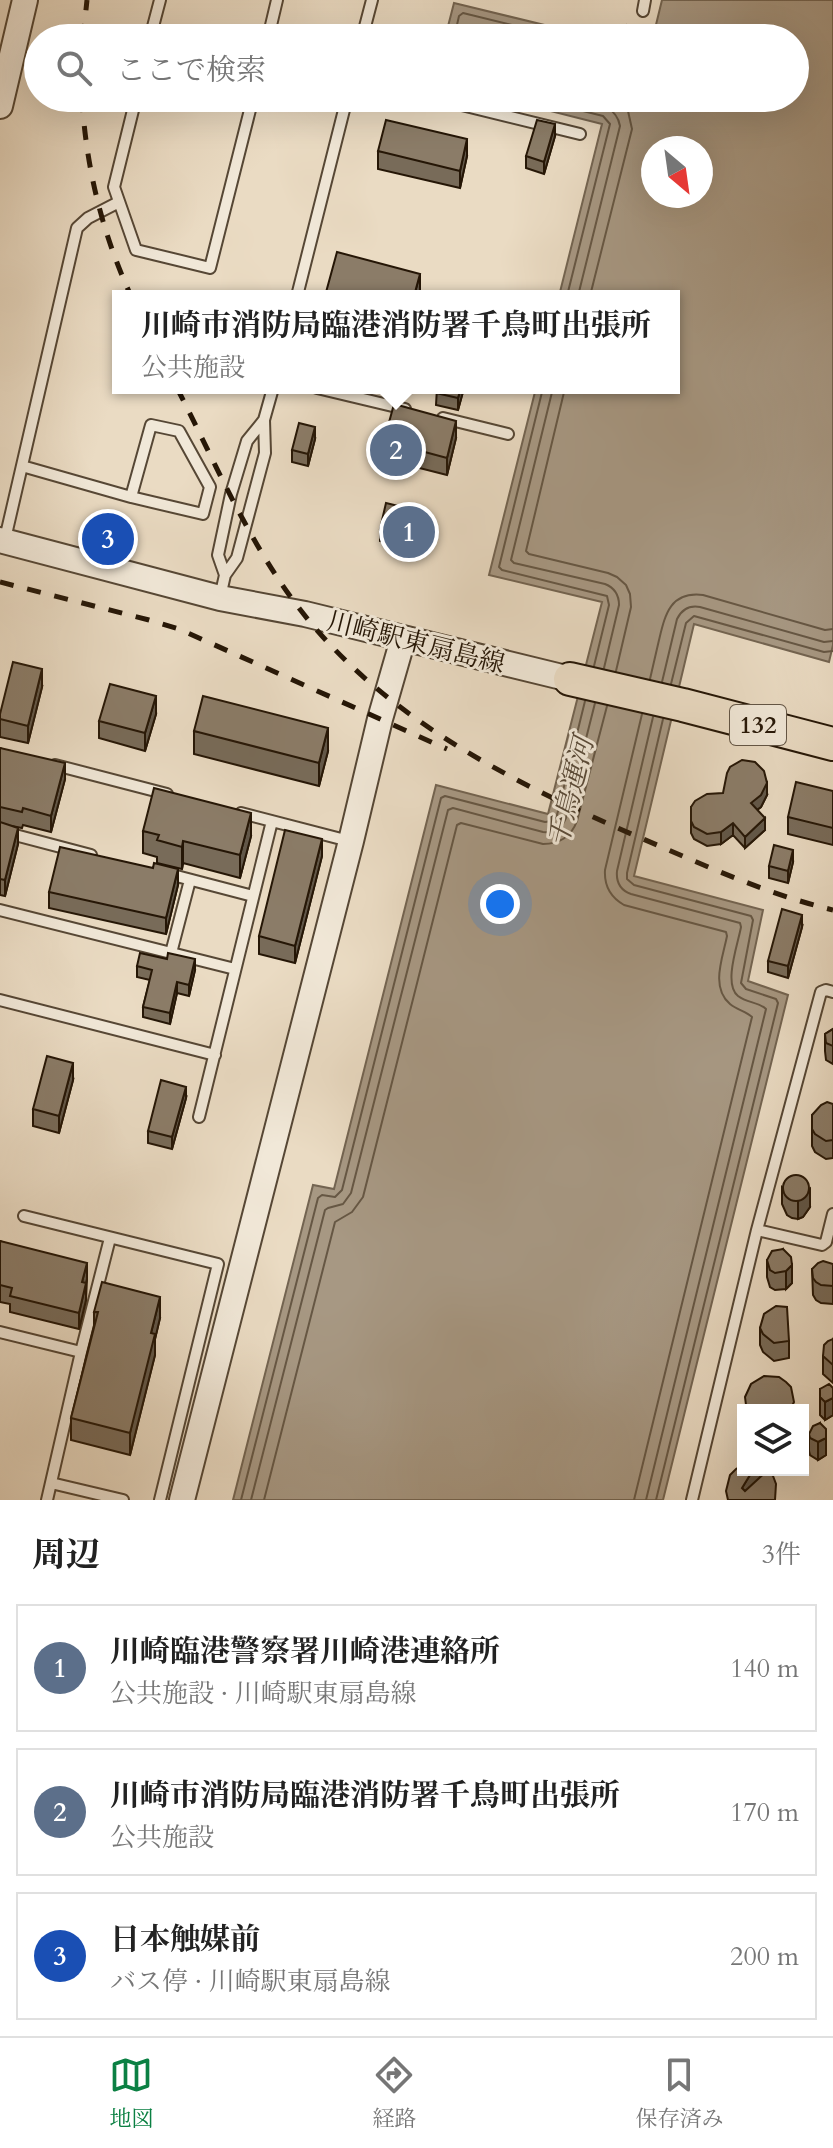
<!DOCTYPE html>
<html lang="ja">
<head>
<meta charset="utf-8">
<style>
  body { margin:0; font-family:Cardo,"Noto Serif JP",serif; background:#f2f2f2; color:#222 }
  .controls { position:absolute; right:24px; bottom:24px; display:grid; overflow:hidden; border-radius:0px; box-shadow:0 8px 32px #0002 }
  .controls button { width:72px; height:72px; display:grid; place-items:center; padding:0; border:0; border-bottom:2px solid #e0e0e0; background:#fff; color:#222; font:40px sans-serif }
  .compass { position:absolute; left:641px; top:136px; width:72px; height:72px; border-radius:50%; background:#fff; box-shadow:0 8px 32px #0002; rotate:151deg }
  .you { position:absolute; left:500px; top:904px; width:28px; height:28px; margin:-20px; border:6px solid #fff; border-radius:50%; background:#1a73e8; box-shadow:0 0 0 12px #1a73e833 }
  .badge { display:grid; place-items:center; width:52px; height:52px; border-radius:50%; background:#0b8043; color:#fff; font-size:26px; font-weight:700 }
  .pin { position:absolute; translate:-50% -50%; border:4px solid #fff; box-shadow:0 2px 8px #0006 }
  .popup { position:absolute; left:112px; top:290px; width:568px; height:104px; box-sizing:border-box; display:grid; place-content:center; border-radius:0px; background:#fff; filter:drop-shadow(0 2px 6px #0005); font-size:26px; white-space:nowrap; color:#767676 }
  .popup b { font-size:30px; color:#222 }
  .popup::after { content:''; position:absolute; left:50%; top:100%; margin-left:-16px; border:16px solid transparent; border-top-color:#fff }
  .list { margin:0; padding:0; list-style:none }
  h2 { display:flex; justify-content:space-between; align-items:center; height:104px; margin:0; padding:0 32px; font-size:34px }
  h2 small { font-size:26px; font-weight:400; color:#767676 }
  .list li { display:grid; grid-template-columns:52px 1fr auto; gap:24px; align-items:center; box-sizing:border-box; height:128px; margin:0 16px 16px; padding:0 16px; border:2px solid #e0e0e0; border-radius:0px }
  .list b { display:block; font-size:30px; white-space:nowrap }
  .list p { margin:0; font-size:26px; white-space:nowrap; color:#767676 }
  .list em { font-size:26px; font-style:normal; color:#767676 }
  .icon { flex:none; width:44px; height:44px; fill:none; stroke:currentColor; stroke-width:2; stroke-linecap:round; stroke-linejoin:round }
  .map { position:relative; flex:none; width:833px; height:1500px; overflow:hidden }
  .search { position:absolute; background:#fff; box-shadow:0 8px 32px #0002; left:24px; right:24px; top:24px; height:88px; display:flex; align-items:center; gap:20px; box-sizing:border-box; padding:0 28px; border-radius:44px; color:#767676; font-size:30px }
  .sheet { height:536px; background:#fff }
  nav { display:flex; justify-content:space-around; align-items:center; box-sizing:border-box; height:112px; border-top:2px solid #e0e0e0; background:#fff; font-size:22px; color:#767676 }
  nav a { display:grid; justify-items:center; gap:4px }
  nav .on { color:#0b8043 }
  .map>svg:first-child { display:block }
</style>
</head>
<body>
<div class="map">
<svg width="833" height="1500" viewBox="0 0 833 1500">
  <rect width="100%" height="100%" fill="#eadbc3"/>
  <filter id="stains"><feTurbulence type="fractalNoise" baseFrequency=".0025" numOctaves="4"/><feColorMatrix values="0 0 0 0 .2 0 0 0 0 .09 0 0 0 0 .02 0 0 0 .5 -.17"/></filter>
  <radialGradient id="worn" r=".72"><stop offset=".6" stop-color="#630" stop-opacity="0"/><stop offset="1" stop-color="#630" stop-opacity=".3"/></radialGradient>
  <path fill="#a79883" stroke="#736451" stroke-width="2" fill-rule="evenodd" d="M662,0H833V645L829,662L694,624L634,876L763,910L748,981L788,995L663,1500H233L313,1185L334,1189L436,785L548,814L602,602L489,575L536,388H674V296H559L602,124L499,98H795V38H624L627,25L654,33ZM653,148H701V196H653Z
    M454,3L598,38H445Z"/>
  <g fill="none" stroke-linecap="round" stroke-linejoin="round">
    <path stroke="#665744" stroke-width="2" d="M454,38L459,16L463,13L565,38
      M531,98L603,116L610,124L567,296
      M572,98C591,103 616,103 620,126L578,296
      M590,296L632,129L628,111L616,98
      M543,388L499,567L502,570L607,596L609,605L594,666
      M553,388L511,560L514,563L605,584C615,588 619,595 619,605L604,668
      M565,388L526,551L529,554L608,573L617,577L626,585L630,594L631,607L616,671
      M650,679C653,666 656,653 659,640C665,615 670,591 703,595L825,630L833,629
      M662,682L677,619C682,609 689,605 700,607L824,642L833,641
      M671,684L686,623L694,616L824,652L833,651
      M241,1500L318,1198L322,1195L335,1197L342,1190L441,798L445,796L545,822L552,821L557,815L585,701
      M251,1500L325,1210L328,1208L343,1204L351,1193L448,810L453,808L543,832C554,833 562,828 566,818L595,703
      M264,1500L335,1222L352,1212L363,1197L457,825L461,823L543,844C560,844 571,837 577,821L607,706
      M634,1500L752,1017C746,1011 737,1010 730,1004C710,987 723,957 727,936L726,932L624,905C610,897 604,886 605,870L642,714
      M646,1500L766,1009C759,1002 747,1003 738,996C723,984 738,944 741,927L740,923L631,894C620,890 616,882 617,871L653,717
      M656,1500L778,1003L776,999L746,989L741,983L753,920L751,916L634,885L627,879V873L663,719"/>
    <defs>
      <path id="service" d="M643,11L645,0
        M150,38L160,0
        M268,38L277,0
        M362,38L372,0
        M136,98L114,187L136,250L210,268L253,98
        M433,98L580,134
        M297,296L347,98
        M317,388L405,409
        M443,418L508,434
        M22,466L131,497L203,514L210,487L179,431L151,425L131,497
        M5,539L77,228L88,218L119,202
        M225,575L218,555L231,494L247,441L264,420
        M220,597L225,575L237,558L265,453L264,420L273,388
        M55,765L167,794
        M241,813L349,841
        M0,831L91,855
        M165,873L253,896
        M0,910L235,969
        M171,953L190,880
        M0,1000L215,1055
        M199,1117L272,821
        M24,1216L218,1264L160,1500
        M757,1230L822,1245L826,1242L833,1214
        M0,1332L81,1352L47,1500
        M81,1352L110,1238
        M51,1483L123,1500
        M692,1500L757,1230L821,992L826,990L833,992"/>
      <path id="tertiary" d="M0,106L25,0
        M0,540L220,598L305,614L570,679
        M182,1500L351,841L380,719L403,639"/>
      <path id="trunk" d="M570,679L683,705L833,744"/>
    </defs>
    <use href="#service" stroke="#564735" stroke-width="14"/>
    <use href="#tertiary" stroke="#564735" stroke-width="28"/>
    <use href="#trunk" stroke="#251606" stroke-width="36"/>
    <use href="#service" stroke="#f1e8d8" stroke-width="10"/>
    <use href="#tertiary" stroke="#f1e8d8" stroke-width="24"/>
    <use href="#trunk" stroke="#eadbc3" stroke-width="32"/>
    <path stroke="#251606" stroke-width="5" stroke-dasharray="14 14" stroke-linecap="butt" d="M83,38L87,0
      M82,98C86,167 102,233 131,296
      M177,388C213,458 244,532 290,596C378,719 521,787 657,845C715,870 771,895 833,910
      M0,582L149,620L179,629L447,749"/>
  </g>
  <path fill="#786b59" stroke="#251606" stroke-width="2" d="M555,136L544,174L526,168V156Z
    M378,151L467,156L460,188L378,169Z
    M437,388H464L458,410L436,405Z
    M456,438L447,475L384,459V441Z
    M315,439L308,466L292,462V450Z
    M431,526L425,552L380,541V529Z
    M42,687L28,743L0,737V714Z
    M156,714L145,751L99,738V721Z
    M194,731L328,751L319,786L194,754Z
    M0,748L65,779L51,832L23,825L22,828L12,826L18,844L5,896L0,895Z
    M833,791V845L788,834V817Z
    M767,795L761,807L757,810L765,830L745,848L733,835L721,844L707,846L694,839L691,833V807Z
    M143,831L251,836L240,878L183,863L182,869L157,863V857L143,853Z
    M322,856L295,963L259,954V936Z
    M793,862L788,883L769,878V866Z
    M178,885L166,934L49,908V892Z
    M802,927L788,978L768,972V961Z
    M137,966L195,970L189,996L177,993L170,1024L143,1017V1007L150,980L137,977Z
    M833,1029V1064L826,1060L825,1051V1034Z
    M73,1080L59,1133L33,1126V1109Z
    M186,1098L172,1149L148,1143V1131Z
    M833,1104V1158L826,1159L815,1152L812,1146V1115Z
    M782,1187L810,1207L803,1217L798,1219L792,1218L787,1215L782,1204Z
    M0,1241L87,1279L86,1300L79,1329L10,1312V1304L0,1302Z
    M783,1249L792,1283L786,1289L775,1290L770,1287L767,1277V1260Z
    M833,1264V1304L821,1303L816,1300L813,1295L812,1269Z
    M94,1312L160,1318L155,1339V1355L130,1455L71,1440V1418L94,1326Z
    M760,1328L789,1341V1358L774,1361L763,1352L760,1345Z
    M833,1339V1383L823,1374V1356Z
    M833,1388V1415L825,1420L820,1415V1389Z
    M820,1423L826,1455L818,1460L810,1455L809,1451V1434Z"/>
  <path fill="#615749" stroke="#251606" stroke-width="2" d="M555,124V136L544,174V162Z
    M467,139V156L460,188V171Z
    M420,274V296H414Z
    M461,388H464L458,410V398Z
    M456,421V438L447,475V458Z
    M315,427V439L308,466V454Z
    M431,514V526L425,552V540Z
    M42,669V687L28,743V726Z
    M156,696V714L145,751V733Z
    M328,728V751L319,786V763Z
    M65,763V779L51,832V816Z
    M767,783V795L761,807L751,814V803Z
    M251,813V836L240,878V855Z
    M765,818V830L745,848V837Z
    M733,823V835L721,844V832Z
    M18,828V844L5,896V880Z
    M322,839V856L295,963V946Z
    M183,841V863L182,869V847Z
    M793,850V862L788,883V871Z
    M178,869V885L166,934V918Z
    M802,915V927L788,978V966Z
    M195,959V970L189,996V985Z
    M177,982V993L170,1024V1013Z
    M73,1063V1080L59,1133V1116Z
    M186,1087V1098L172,1149V1137Z
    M810,1189V1207L803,1217L798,1219V1201Z
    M87,1263V1279L82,1298V1282Z
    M792,1265V1283L786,1289V1271Z
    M86,1283V1300L79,1329V1313Z
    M160,1297V1318L155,1339V1355L130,1455V1433L151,1333Z
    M833,1398V1415L825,1420V1402Z
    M826,1438V1455L818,1460V1442Z
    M753,1470H763V1473L745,1500L742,1488Z"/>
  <path fill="#8b7c68" stroke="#251606" stroke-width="2" d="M386,120L467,139L460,171L378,151Z
    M537,120L555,124L544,162L526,156Z
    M337,252L420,274L414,296H325Z
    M437,388H461L458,398L436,393Z
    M394,404L456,421L447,458L384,441Z
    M299,423L315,427L308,454L292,450Z
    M386,503L431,514L425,540L380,529Z
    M13,662L42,669L28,726L0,719V714Z
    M110,684L156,696L145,733L99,721Z
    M203,696L328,728L319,763L194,731Z
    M0,748L65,763L51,816L23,808L22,812L0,807Z
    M742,760L755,762L764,771L767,783L761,795L751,803L765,818L745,837L733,823L721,832L707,834L694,827L691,821V807L695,801L707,794L723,793L727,773L730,767Z
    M796,782L833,791V828L788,817Z
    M154,788L251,813L240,855L183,841L182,847L157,840L159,835L143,831Z
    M0,822L18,828L5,880L0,879Z
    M285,830L322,839L295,946L259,936Z
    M774,845L793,850L788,871L769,866Z
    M60,847L153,868L154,863L178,869L166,918L49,892Z
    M782,909L802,915L788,966L768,961Z
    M140,953L167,959L168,953L195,959L189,985L177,982L170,1013L143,1007L152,970L137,966Z
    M833,1029V1046L826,1043L825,1034Z
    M47,1056L73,1063L59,1116L33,1109Z
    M161,1080L186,1087L172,1137L148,1131Z
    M827,1102L833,1104V1140L826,1141L815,1134L812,1129V1115L821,1105Z
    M783 1188a13 13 0 1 1 26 0a13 13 0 1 1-26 0Z
    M0,1241L87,1263L82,1282L86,1283L79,1313L10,1296L12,1288L0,1285Z
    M783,1249L791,1257L792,1265L786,1271L775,1273L770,1270L767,1260L772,1251Z
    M823,1261L833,1264V1286L821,1285L816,1282L813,1278L812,1269L818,1263Z
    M102,1282L160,1297L151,1333L155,1334L130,1433L71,1418L98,1312H94Z
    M776,1306L787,1307L789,1341L774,1343L763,1334L760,1328L764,1314Z
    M833,1339V1365L823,1356L824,1345L828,1341Z
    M764,1376L779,1377L786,1382L791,1387L794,1402L790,1410H749L746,1405L745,1397L751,1384Z
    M829,1384L833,1388V1398L825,1402L820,1397V1389Z
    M820,1423L826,1429V1438L818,1442L810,1438L809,1434L813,1426Z
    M743,1465V1470H753L742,1488L745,1491L768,1470L773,1476L776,1484L775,1500H728L726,1491L730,1475L736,1469Z"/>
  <g text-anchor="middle" stroke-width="6" stroke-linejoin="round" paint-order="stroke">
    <rect fill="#f1e8d8" stroke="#625545" stroke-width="2" x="730" y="705" width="56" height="40" rx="6"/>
    <g font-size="24" font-weight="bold" fill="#251606">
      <text x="758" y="733">132</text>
    </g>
    <g font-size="26" fill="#251606" stroke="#f1e8d8">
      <text transform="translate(416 642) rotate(14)" y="9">川崎駅東扇島線</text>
    </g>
    <g font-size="28" font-style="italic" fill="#594a38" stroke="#f1e8d8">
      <text transform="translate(570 792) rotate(-76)" y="10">千鳥運河</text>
    </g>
  </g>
  <rect width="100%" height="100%" filter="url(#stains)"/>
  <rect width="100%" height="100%" fill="url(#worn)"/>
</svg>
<div class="controls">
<button><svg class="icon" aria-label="layers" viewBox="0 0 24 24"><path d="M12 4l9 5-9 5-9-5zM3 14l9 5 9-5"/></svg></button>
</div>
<svg class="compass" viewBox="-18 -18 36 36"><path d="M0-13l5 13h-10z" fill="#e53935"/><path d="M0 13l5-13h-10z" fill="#767676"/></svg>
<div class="you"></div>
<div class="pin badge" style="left:409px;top:532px;background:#5c6f8a">1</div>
<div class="pin badge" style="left:396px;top:450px;background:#5c6f8a">2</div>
<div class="popup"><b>川崎市消防局臨港消防署千鳥町出張所</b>公共施設</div>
<div class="pin badge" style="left:108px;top:539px;background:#1a4fb4">3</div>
<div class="search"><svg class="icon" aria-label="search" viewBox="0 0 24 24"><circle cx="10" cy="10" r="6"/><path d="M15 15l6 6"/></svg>ここで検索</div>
</div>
<section class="sheet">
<h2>周辺<small>3件</small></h2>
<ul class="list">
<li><span class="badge" style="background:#5c6f8a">1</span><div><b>川崎臨港警察署川崎港連絡所</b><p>公共施設 · 川崎駅東扇島線</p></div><em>140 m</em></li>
<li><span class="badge" style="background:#5c6f8a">2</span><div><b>川崎市消防局臨港消防署千鳥町出張所</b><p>公共施設</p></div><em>170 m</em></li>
<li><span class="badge" style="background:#1a4fb4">3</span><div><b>日本触媒前</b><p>バス停 · 川崎駅東扇島線</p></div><em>200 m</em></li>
</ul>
</section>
<nav>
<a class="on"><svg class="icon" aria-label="map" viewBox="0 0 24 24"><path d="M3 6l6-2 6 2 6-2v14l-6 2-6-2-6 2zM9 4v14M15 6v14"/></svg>地図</a>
<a><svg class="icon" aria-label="directions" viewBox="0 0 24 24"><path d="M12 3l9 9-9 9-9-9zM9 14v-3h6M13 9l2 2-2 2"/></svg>経路</a>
<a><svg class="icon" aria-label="saved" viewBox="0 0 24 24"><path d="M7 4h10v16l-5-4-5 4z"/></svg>保存済み</a>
</nav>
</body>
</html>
